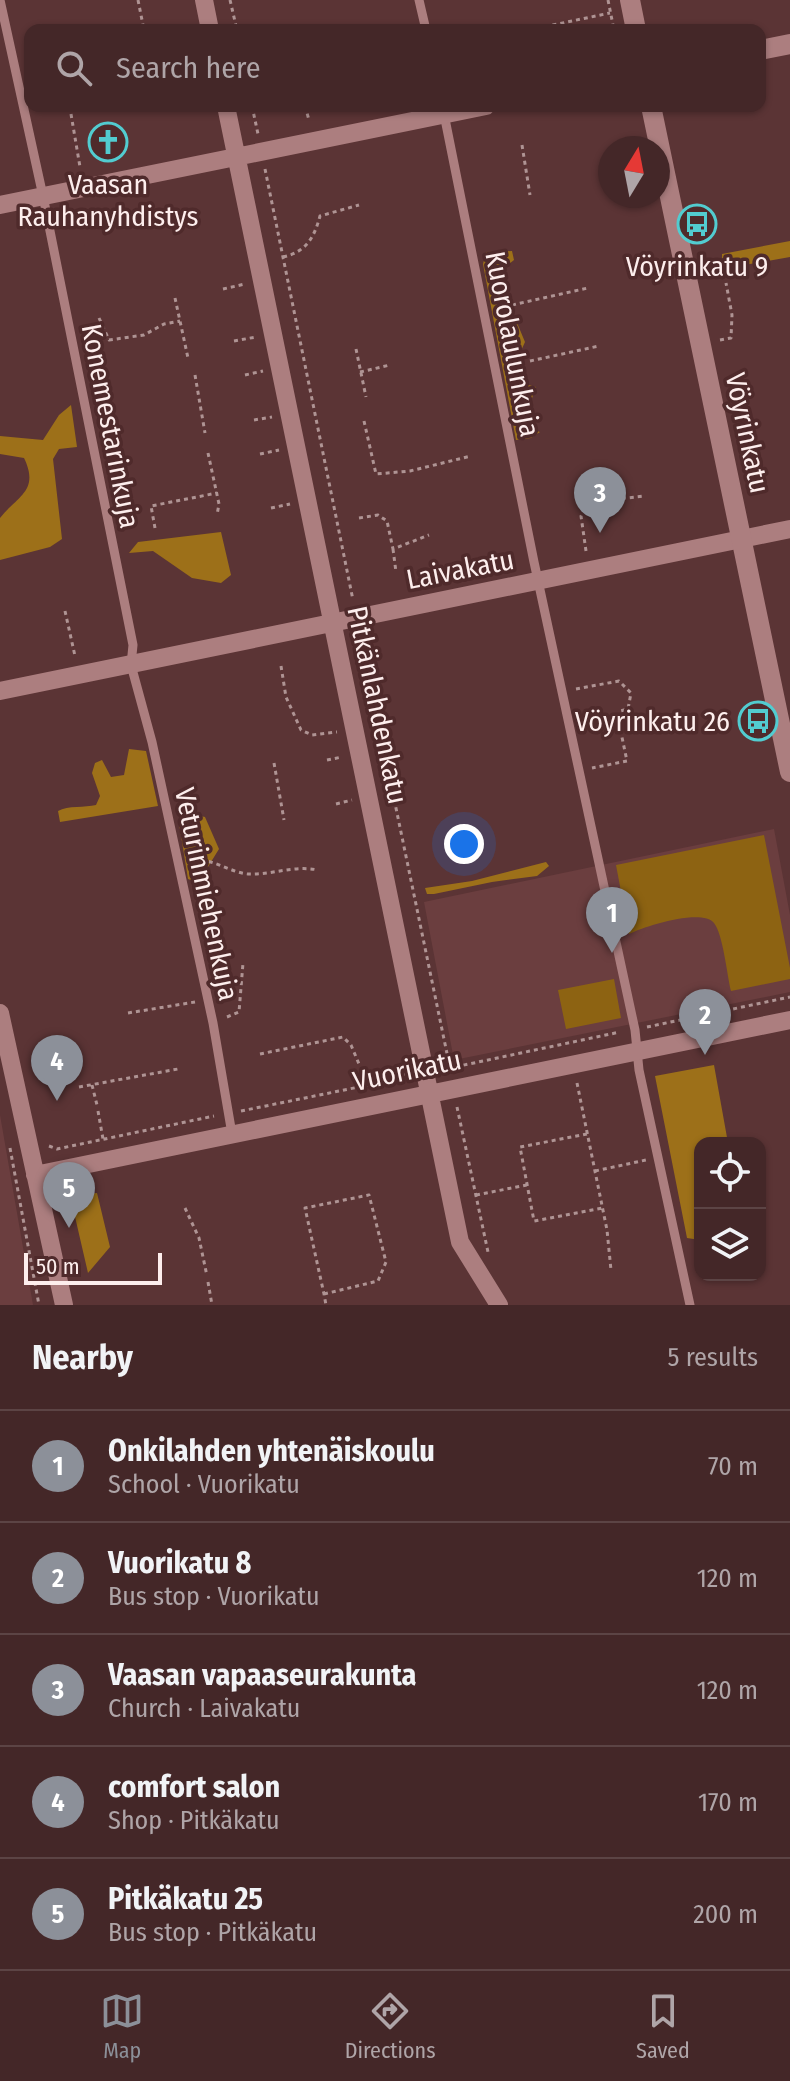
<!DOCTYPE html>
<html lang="en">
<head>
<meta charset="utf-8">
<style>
  body { margin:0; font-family:"Fira Sans Condensed",sans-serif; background:#4e3334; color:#f1f3f6 }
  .controls { position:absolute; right:24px; bottom:24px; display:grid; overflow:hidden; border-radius:16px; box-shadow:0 2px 6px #0004 }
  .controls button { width:72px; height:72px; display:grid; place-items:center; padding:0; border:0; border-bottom:2px solid #5c4445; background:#442728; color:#f1f3f6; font:40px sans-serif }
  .compass { position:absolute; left:598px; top:136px; width:72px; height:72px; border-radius:50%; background:#442728; box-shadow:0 2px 6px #0004; rotate:10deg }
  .scale { position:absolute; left:24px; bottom:20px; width:138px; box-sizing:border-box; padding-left:8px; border:4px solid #fdeeed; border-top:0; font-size:22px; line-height:28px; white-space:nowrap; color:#fdeeed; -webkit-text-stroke:6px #4f2a2b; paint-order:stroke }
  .you { position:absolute; left:464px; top:844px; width:28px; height:28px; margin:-20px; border:6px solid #fff; border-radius:50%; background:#1a73e8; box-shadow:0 0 0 12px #1a73e833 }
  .badge { display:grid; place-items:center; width:52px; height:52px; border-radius:50%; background:#8c9099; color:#fff; font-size:26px; font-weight:700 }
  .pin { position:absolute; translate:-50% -66px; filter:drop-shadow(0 2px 4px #0008) }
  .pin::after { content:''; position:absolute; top:42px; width:28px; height:24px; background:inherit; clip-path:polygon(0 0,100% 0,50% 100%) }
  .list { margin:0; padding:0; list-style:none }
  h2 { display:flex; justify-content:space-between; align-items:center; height:104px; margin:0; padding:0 32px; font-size:34px }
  h2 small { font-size:26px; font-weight:400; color:#afa5a8 }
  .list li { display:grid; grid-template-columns:52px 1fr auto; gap:24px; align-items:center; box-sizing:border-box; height:112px; padding:0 32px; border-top:2px solid #5c4445 }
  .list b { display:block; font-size:30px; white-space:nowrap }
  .list p { margin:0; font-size:26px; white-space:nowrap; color:#afa5a8 }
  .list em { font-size:26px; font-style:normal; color:#afa5a8 }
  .icon { flex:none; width:44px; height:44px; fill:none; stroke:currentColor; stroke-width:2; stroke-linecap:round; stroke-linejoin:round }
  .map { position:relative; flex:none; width:790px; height:1305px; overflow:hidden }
  .search { position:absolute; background:#442728; box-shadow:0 2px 6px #0004; left:24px; right:24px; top:24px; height:88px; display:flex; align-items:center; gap:20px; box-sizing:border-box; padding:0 28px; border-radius:16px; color:#afa5a8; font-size:30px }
  .sheet { height:664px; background:#442728 }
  nav { display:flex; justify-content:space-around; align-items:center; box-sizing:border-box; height:112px; border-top:2px solid #5c4445; background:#442728; font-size:22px; color:#afa5a8 }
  nav a { display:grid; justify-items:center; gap:4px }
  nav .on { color:#8c9099 }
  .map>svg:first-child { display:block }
</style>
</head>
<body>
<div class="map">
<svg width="790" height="1305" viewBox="0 0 790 1305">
  <rect width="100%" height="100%" fill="#5b3435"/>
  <path fill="#6b3e3f" d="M774,829L790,915V992L454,1060L424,902Z
    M0,1115L33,1305H0Z"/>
  <path fill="#8d6312" d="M764,835L790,968V979L731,991C727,975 723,934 714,923C702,908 645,926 629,934L616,865Z
    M614,979L621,1018L566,1029L558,990Z"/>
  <path fill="#9d7019" d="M790,241V257L722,269V254Z
    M512,251L514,260L500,271L497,289L503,319L515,318L525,342L514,366L521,383L536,387L525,418L526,427L540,432L531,438L516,440L483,264L486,252Z
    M71,405L77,447L59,449L53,459L62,539L50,547L0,560V518C17,496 40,491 24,458L0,454V436L43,440L59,415Z
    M221,532L231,575L221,583L192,578L153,551L129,553L138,542Z
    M129,749L146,751L158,806L60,822L58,811C68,805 85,808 96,805L100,796L92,773L95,763L102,760L111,777L124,775Z
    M196,815L205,817L219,849L198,883L188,879L179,823Z
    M546,862L549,866L537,876L492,882L434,894H427L425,888L472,881Z
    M714,1065L728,1143H700V1186L696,1211L700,1218V1240L687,1238L655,1076Z
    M97,1193L110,1247L88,1273L70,1195Z"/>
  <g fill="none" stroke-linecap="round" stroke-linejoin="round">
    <path stroke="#af9494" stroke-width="3" stroke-dasharray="4 4" stroke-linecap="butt" d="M138,0L144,30
      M230,0L237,30
      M608,0L614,30
      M529,30L610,13
      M252,106L258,134
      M305,106L309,120
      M71,114L80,167
      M522,145L530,195
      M265,169L353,600
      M283,257C306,252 314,238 320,216L359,205
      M223,289L245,284
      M175,298L188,358
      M512,305L588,288
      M99,318L109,340L144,335L164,324L180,321
      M720,340L731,338L732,315L726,283
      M234,341L256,337
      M356,349L366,397
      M530,361L599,346
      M360,372L390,365
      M195,375L205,433
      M245,375L263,371
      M254,420L272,417
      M364,421L376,474L410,471L471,456
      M208,453L219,504L217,515
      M260,454L279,450
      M590,502L645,496
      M271,508L290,504
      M359,518L378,515L387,521L393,549L429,535
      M155,528L151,506L217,493
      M393,549L396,572
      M586,551L581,516L590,502L587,482
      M65,611L75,656
      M360,635L450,1068L620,1032
      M281,666L286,697L301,730L312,735L337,732
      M576,689L619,681L631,693L628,709L620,711V728L627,761L592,768
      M327,760L342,757
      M274,763L284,820
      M336,804L352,800
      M193,860C212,858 229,872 248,874C272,875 294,865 318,870
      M128,1013L195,1002
      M227,1017L239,1012L243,963
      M647,1027L790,997
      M260,1054L343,1037L351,1045L359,1064
      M363,1074L366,1085
      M577,1083L607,1230L611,1270
      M92,1085L97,1105
      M79,1087L178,1069
      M457,1107L488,1252
      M98,1111L103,1139
      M241,1111L403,1078L407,1072
      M587,1134L520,1147L534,1221L603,1208
      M49,1146L57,1149L214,1116
      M10,1148L39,1305
      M595,1171L646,1160
      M476,1195L527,1185
      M185,1208L199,1238L207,1276
      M208,1282L212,1305
      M324,1294L378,1281L386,1262L369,1195L305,1208L324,1294L326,1305"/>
    <path stroke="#ac7e7f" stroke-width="9" d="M0,0L43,196L133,645L131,665L152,742L213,1023L232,1134
      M419,0L426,30
      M444,114L534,562L635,1030L639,1070L690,1305"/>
    <path stroke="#ac7e7f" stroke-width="18" d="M204,0L210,30
      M226,106L460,1242L499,1305
      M0,205L486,106
      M0,691L790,529
      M0,1013L64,1305
      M35,1175L790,1020"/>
    <path stroke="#ac7e7f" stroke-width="20" d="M760,50L790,44"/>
    <path stroke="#ac7e7f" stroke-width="20" d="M630,0L636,30
      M651,106L790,772"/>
  </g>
  <defs>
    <symbol id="church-ring" viewBox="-11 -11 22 22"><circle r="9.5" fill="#4f2a2b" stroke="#52ccd0" stroke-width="1.5"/><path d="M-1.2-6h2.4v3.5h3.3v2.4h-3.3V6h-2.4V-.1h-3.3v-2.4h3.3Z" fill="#52ccd0"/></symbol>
    <symbol id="bus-ring" viewBox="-11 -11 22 22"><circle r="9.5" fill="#4f2a2b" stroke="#52ccd0" stroke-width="1.5"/><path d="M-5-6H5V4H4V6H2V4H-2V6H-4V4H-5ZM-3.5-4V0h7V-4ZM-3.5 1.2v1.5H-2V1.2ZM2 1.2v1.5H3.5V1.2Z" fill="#52ccd0"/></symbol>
  </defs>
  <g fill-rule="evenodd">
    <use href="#church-ring" x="86" y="120" width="44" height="44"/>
    <use href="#bus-ring" x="675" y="202" width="44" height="44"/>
    <use href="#bus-ring" x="736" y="699" width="44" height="44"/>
  </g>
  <g text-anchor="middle" stroke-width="7" stroke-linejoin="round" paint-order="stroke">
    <g font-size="28" fill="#fdeeed" stroke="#4f2a2b">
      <text x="108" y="194">Vaasan<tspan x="108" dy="32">Rauhanyhdistys</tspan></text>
      <text x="697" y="276">Vöyrinkatu 9</text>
      <text x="730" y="731" text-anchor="end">Vöyrinkatu 26</text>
    </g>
    <g font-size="28" fill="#fdeeed" stroke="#4f2a2b">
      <text transform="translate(513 344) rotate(79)" y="10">Kuorolaulunkuja</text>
      <text transform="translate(111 426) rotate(79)" y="10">Konemestarinkuja</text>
      <text transform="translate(748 433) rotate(78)" y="10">Vöyrinkatu</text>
      <text transform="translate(460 569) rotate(-11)" y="10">Laivakatu</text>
      <text transform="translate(378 705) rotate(78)" y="10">Pitkänlahdenkatu</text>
      <text transform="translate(207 894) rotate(78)" y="10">Veturinmiehenkuja</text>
      <text transform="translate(407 1070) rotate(-12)" y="10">Vuorikatu</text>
    </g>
  </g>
</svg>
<div class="controls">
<button><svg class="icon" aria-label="locate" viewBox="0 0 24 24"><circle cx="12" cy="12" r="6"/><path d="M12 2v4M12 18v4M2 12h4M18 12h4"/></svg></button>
<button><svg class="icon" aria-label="layers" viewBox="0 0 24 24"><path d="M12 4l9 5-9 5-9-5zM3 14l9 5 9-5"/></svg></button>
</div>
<svg class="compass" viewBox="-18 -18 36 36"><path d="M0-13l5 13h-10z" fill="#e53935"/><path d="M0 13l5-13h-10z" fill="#afa5a8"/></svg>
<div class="scale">50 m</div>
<div class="you"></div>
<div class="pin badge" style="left:612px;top:953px">1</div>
<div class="pin badge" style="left:705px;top:1055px">2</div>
<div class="pin badge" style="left:600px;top:533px">3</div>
<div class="pin badge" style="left:57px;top:1101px">4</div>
<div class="pin badge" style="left:69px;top:1228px">5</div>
<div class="search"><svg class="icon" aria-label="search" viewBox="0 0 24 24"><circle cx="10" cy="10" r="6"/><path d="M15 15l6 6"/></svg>Search here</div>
</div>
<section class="sheet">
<h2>Nearby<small>5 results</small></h2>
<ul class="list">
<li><span class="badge">1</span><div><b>Onkilahden yhtenäiskoulu</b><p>School · Vuorikatu</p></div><em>70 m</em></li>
<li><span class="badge">2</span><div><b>Vuorikatu 8</b><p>Bus stop · Vuorikatu</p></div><em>120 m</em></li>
<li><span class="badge">3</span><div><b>Vaasan vapaaseurakunta</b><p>Church · Laivakatu</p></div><em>120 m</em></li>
<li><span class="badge">4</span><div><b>comfort salon</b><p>Shop · Pitkäkatu</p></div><em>170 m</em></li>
<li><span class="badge">5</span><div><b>Pitkäkatu 25</b><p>Bus stop · Pitkäkatu</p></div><em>200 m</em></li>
</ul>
</section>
<nav>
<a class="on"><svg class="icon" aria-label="map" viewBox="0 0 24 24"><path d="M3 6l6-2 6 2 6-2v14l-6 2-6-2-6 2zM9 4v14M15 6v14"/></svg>Map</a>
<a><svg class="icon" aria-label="directions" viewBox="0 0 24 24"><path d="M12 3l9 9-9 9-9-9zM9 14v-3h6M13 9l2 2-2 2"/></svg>Directions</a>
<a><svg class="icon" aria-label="saved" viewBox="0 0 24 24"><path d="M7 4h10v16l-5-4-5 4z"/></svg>Saved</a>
</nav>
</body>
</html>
